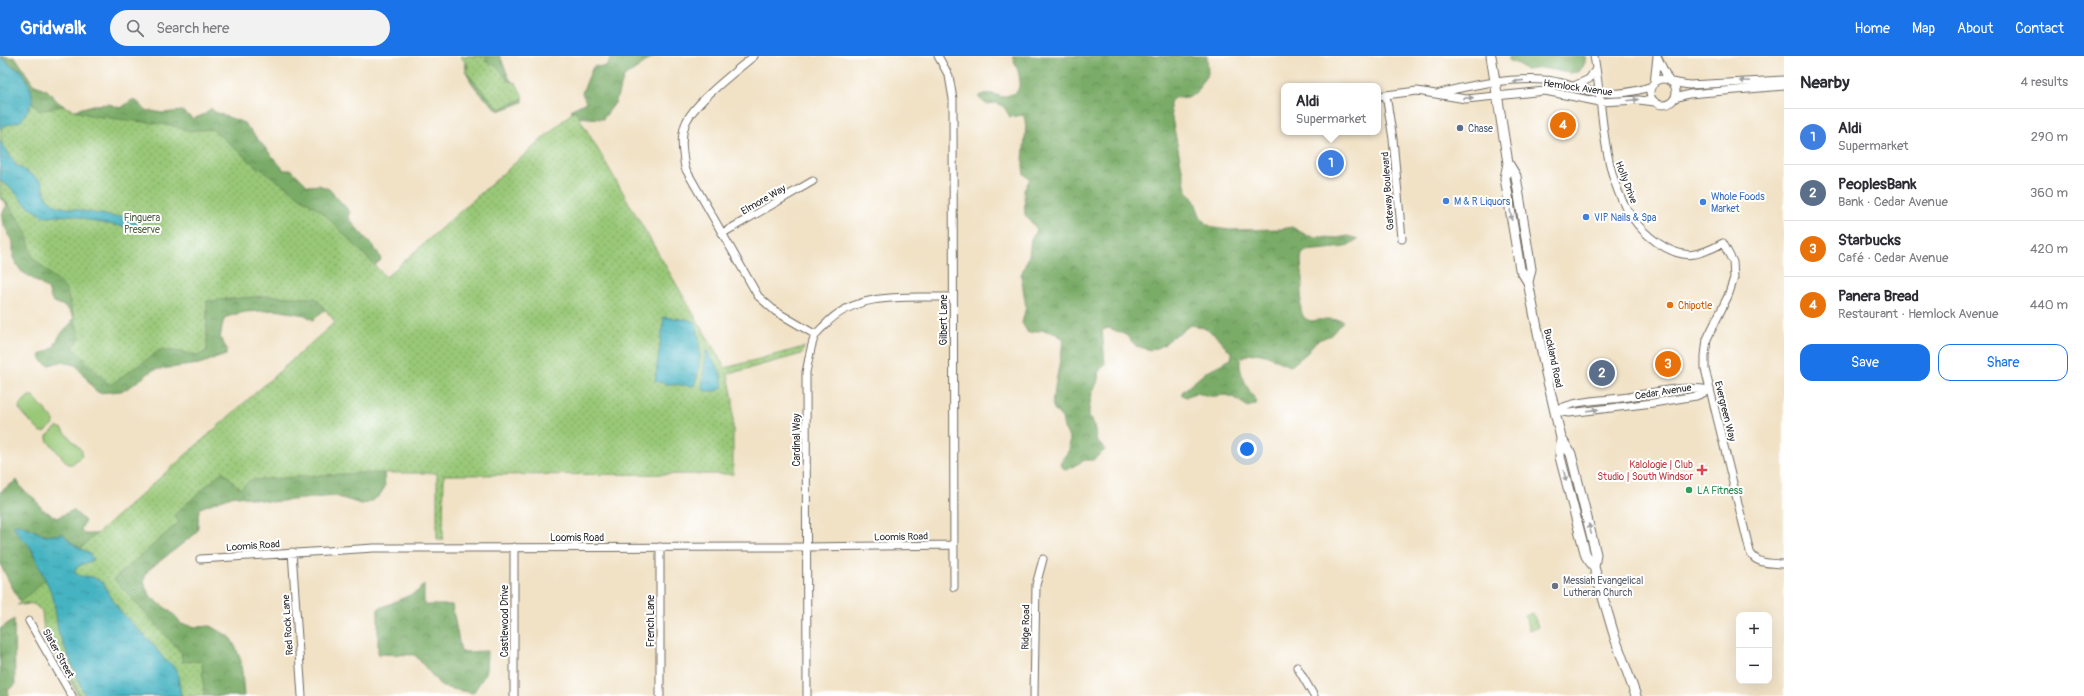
<!DOCTYPE html>
<html lang="en">
<head>
<meta charset="utf-8">
<style>
  body { margin:0; font-family:Pangolin,sans-serif; background:#f2f2f3; color:#2b2b33 }
  .controls { position:absolute; right:12px; bottom:12px; display:grid; overflow:hidden; border-radius:8px; box-shadow:0 4px 16px #0002 }
  .controls button { width:36px; height:36px; display:grid; place-items:center; padding:0; border:0; border-bottom:1px solid #e1e1e2; background:#fff; color:#2b2b33; font:20px sans-serif }
  .you { position:absolute; left:1247px; top:393px; width:14px; height:14px; margin:-10px; border:3px solid #fff; border-radius:50%; background:#1a73e8; box-shadow:0 0 0 6px #1a73e833 }
  .badge { display:grid; place-items:center; width:26px; height:26px; border-radius:50%; background:#1a73e8; color:#fff; font-size:13px; font-weight:700 }
  .pin { position:absolute; translate:-50% -50%; border:2px solid #fff; box-shadow:0 1px 4px #0006 }
  .popup { position:absolute; left:1281px; top:27px; width:100px; height:52px; box-sizing:border-box; display:grid; place-content:center; border-radius:8px; background:#fff; filter:drop-shadow(0 1px 3px #0005); font-size:13px; white-space:nowrap; color:#7c7c81 }
  .popup b { font-size:15px; color:#2b2b33 }
  .popup::after { content:''; position:absolute; left:50%; top:100%; margin-left:-8px; border:8px solid transparent; border-top-color:#fff }
  .list { margin:0; padding:0; list-style:none }
  h2 { display:flex; justify-content:space-between; align-items:center; height:52px; margin:0; padding:0 16px; font-size:17px }
  h2 small { font-size:13px; font-weight:400; color:#7c7c81 }
  .list li { display:grid; grid-template-columns:26px 1fr auto; gap:12px; align-items:center; box-sizing:border-box; height:56px; padding:0 16px; border-top:1px solid #e1e1e2 }
  .list b { display:block; font-size:15px; white-space:nowrap }
  .list p { margin:0; font-size:13px; white-space:nowrap; color:#7c7c81 }
  .list em { font-size:13px; font-style:normal; color:#7c7c81 }
  .actions { display:flex; gap:8px; padding:12px 16px }
  .actions a { flex:1; padding:9px 0; border:1px solid #1a73e8; border-radius:12px; text-align:center; font-size:14px; color:#1a73e8 }
  .actions .main { background:#1a73e8; color:#fff }
  .icon { flex:none; width:22px; height:22px; fill:none; stroke:currentColor; stroke-width:2; stroke-linecap:round; stroke-linejoin:round }
  .map { position:relative; flex:none; width:1784px; height:640px; overflow:hidden }
  header { display:flex; align-items:center; gap:24px; box-sizing:border-box; height:56px; padding:0 20px; background:#1a73e8; color:#fff }
  header strong { font-size:19px }
  nav { display:flex; gap:22px; margin-inline-start:auto; font-size:14px }
  .search { width:280px; height:36px; background:#f2f2f3; display:flex; align-items:center; gap:10px; box-sizing:border-box; padding:0 14px; border-radius:22px; color:#7c7c81; font-size:15px }
  main { display:flex }
  aside { flex:1; background:#fff }
  .map>svg:first-child { display:block }
</style>
</head>
<body>
<header>
<strong>Gridwalk</strong>
<div class="search"><svg class="icon" aria-label="search" viewBox="0 0 24 24"><circle cx="10" cy="10" r="6"/><path d="M15 15l6 6"/></svg>Search here</div>
<nav><a>Home</a><a>Map</a><a>About</a><a>Contact</a></nav>
</header>
<main>
<div class="map">
<svg width="1784" height="640" viewBox="0 0 1784 640">
  <defs>
    <pattern id="forest-crowns" width="20" height="18" patternUnits="userSpaceOnUse"><rect width="20" height="18" fill="#7aac68"/><path d="M2 6a3 3 0 1 1 6 0M12 15a3 3 0 1 1 6 0" fill="none" stroke="#648c56"/></pattern>
    <pattern id="park-dots" width="8" height="8" patternUnits="userSpaceOnUse"><rect width="8" height="8" fill="#99c877"/><path d="M2 2h.1M6 6h.1" fill="none" stroke="#7da362" stroke-width="1.8" stroke-linecap="round"/></pattern>
    <pattern id="water-ripples" width="26" height="14" patternUnits="userSpaceOnUse"><rect width="26" height="14" fill="#45b3c1"/><path d="M2 4q2-2 4 0t4 0M15 11q2-2 4 0t4 0" fill="none" stroke="#3a929d"/></pattern>
  </defs>
  <rect width="100%" height="100%" fill="#fff"/>
  <filter id="ink" filterUnits="userSpaceOnUse"><feTurbulence type="fractalNoise" baseFrequency=".025" numOctaves="2"/><feDisplacementMap in="SourceGraphic" scale="8" xChannelSelector="R" yChannelSelector="G"/><feConvolveMatrix kernelMatrix="1 2 1 2 8 2 1 2 1" color-interpolation-filters="sRGB"/></filter>
  <filter id="wash" filterUnits="userSpaceOnUse"><feTurbulence type="fractalNoise" baseFrequency=".012" numOctaves="4" result="noise"/><feDisplacementMap in="SourceGraphic" scale="16" xChannelSelector="R" yChannelSelector="G"/><feGaussianBlur stdDeviation="0.9" result="paint"/><feColorMatrix in="noise" values="0 0 0 0 0 0 0 0 0 0 0 0 0 0 0 0 0 1.4 0 .05"/><feComposite in="paint" operator="in"/></filter>
  <g filter="url(#wash)">
    <rect width="100%" height="100%" fill="#f1e2c6"/>
    <path fill="#99c877" stroke="#627a51" d="M29,340H33L54,364V368L45,376H40L19,353L20,348Z
      M57,371L61,372L82,395V400L72,408H68L47,384V380Z"/>
    <path fill="url(#forest-crowns)" stroke="#526c4a" d="M0,0L16,2L33,28L47,34L58,46L72,55L93,49L109,48L121,52L132,44L138,46L145,54L163,57L182,55L193,63L205,58L211,52L215,56L244,67L284,114H292L308,130L319,129L329,133L350,156L348,160C355,174 379,192 381,204L313,264L305,259L275,254L245,256L226,261L223,266L220,282L227,293L226,299L199,308L153,314L130,331L121,335L99,337L95,334L76,309L60,306L49,309L44,307L40,301L41,298L53,292L60,279L72,266L74,261L66,251L52,245L48,233L21,215L13,202V187L2,165V158L7,149L0,142V125L21,112L32,40L21,14L10,9Z
      M465,0H500L508,20L523,41V46L499,55C483,40 463,26 465,0Z
      M609,0H654L624,21L615,47L603,63L575,61L571,58L572,53L586,46L582,37L592,13L594,10L605,11L610,3Z
      M1012,0H1207L1208,18L1201,27L1197,37L1188,41L1174,42L1170,46V52L1186,133L1195,146L1200,160L1206,168L1215,172L1230,174L1282,173L1292,171L1308,180L1337,182L1348,180L1358,183L1345,191L1306,195L1302,198C1300,207 1302,215 1303,223C1304,234 1293,261 1311,265L1327,263L1341,264L1343,265L1331,279L1316,285L1307,297L1291,310C1272,305 1262,290 1241,302C1236,312 1249,337 1257,345L1256,348L1248,351C1242,347 1233,340 1226,339C1220,339 1215,341 1210,340C1200,338 1195,335 1186,341L1182,339V336L1207,315L1231,303C1233,295 1229,296 1225,290C1216,278 1205,270 1190,269L1181,276L1172,281L1164,289L1151,294L1136,290L1126,279L1109,272L1102,274L1105,307L1098,317L1099,323L1092,337L1089,353V361L1094,369L1097,386L1104,391L1105,394L1093,404H1085L1066,414L1064,413L1060,408L1069,394L1070,383L1064,372L1062,362L1054,353L1052,347L1064,283L1055,277L1043,274L1028,277L1022,267L1026,251L1021,219L1029,200L1031,183L1037,173L1025,159L1024,134L1030,123L1024,118C1020,102 1030,67 1023,59L1010,61L1004,51L997,47L986,48L978,41C984,35 995,38 1002,41L1016,37C1024,25 1017,12 1012,0Z
      M1509,0H1585C1587,7 1583,10 1579,16L1569,17L1542,12L1526,14L1519,8L1509,5Z
      M175,413L384,417L385,431L379,440L368,447L361,448L335,440L271,446L234,439L200,452C196,461 201,470 195,478L147,515L144,524C146,547 171,549 181,568L197,571L211,570L230,581L236,592L241,605L244,640H181L84,496L61,478C39,485 33,468 14,468L15,474L30,490L49,531L85,640H78L52,589L46,557L33,547L23,549L21,548L0,508V436L17,424L22,433L35,443L42,453L57,462L73,454L85,465L81,473C84,481 90,477 98,478Z
      M424,528V549H452L461,596L487,595L486,617L473,637L442,631L415,599L378,598V553L417,536Z
      M14,563L15,629L8,634L9,640H0V573Z"/>
    <path fill="url(#park-dots)" stroke="#627a51" d="M460,0H487L485,5L498,11L508,25L516,27L524,42L499,53L465,15L469,10Z
      M0,14L39,55L62,50L92,60L170,69L189,75L212,73L251,106L323,157L386,221L575,54L725,312L804,291L802,298L728,318L733,343V418L444,419L443,483H437V417H357L250,424L240,433L223,415L174,459L179,466L114,523L181,596L182,606L202,605L204,640H81L44,577L42,556L35,549L29,547L17,549L335,266L316,242L266,240L207,245V295L199,299L162,293L110,329L73,292L80,282L66,233L33,202L26,176L10,150L0,139Z
      M1533,557L1538,571L1529,574L1525,560Z"/>
    <path fill="url(#water-ripples)" stroke="#386f76" d="M0,1L5,3L10,9L22,15L31,33L33,45L21,65L6,69L0,73Z
      M0,84L16,109L41,125L47,142L57,150L116,161L127,159L144,174L95,166L73,159L45,161L24,147L11,132L0,125Z
      M664,261L690,264L696,267C701,285 702,313 694,330L668,328L655,325Z
      M706,293L721,317L723,331L717,335H705L702,332Z
      M15,468L22,469L45,480L63,478L73,488L90,498L93,504L81,509L75,513V517L80,520L93,521L103,527L119,554L152,587L164,603L177,613L181,640H85L58,575L54,545L51,536L30,490L17,477L13,469Z"/>
  </g>
  <g filter="url(#ink)">
    <g fill="none" stroke-linecap="round" stroke-linejoin="round">
      <defs>
        <path id="minor" d="M754,0C737,14 691,49 685,69C680,83 683,98 685,112L758,240L775,255L816,279
          M938,0L949,20L953,43L954,531
          M1594,0C1606,63 1599,147 1658,187C1683,204 1697,201 1723,187L1733,206L1734,222L1728,240L1707,283L1705,300V313L1750,496C1756,509 1772,507 1784,508
          M1657,0L1669,25
          M1650 36a13 13 0 1 1 26 0a13 13 0 1 1-26 0Z
          M1671,26L1689,29L1784,24
          M1654,28L1657,0
          M1574,30L1589,23L1596,13
          M1440,37C1471,29 1512,22 1544,24C1557,24 1570,30 1583,33C1605,40 1631,38 1652,30
          M1386,39L1393,83L1402,183
          M1378,40L1417,35L1466,43L1545,35L1600,46L1639,44L1655,46
          M1675,42L1689,38L1784,30
          M723,177L813,125
          M1555,355C1577,343 1604,345 1629,341C1656,336 1683,329 1710,334
          M1555,355L1569,357L1653,347L1696,340L1710,334
          M514,491V640
          M292,496L302,640
          M200,503L374,492L806,491L954,489
          M29,565L72,640
          M1297,611L1314,640
          M660,640V491
          M807,640L806,316C809,304 810,291 815,280C817,276 822,272 825,269C856,234 912,242 953,241
          M1034,640L1036,529L1043,503"/>
        <path id="secondary" d="M1491,0L1508,107L1505,122L1520,213L1528,226L1546,317L1561,382L1560,401L1586,500L1594,511L1615,582L1636,640
          M1508,107L1516,120L1517,127L1531,213L1528,226
          M1561,382L1571,398L1596,498L1594,511"/>
      </defs>
      <use href="#minor" stroke="#706b61" stroke-width="9"/>
      <use href="#secondary" stroke="#706b61" stroke-width="11"/>
      <use href="#minor" stroke="#fff" stroke-width="7"/>
      <use href="#secondary" stroke="#fff" stroke-width="9"/>
    </g>
    <defs><path id="oneway-solid" d="M-6-.8H1V-3.2L6.5 0L1 3.2V.8H-6Z"/></defs>
    <g fill="#a0a0a0">
      <use href="#oneway-solid" transform="translate(1518 25) rotate(174)"/>
      <use href="#oneway-solid" transform="translate(1745 25) rotate(-178)"/>
      <use href="#oneway-solid" transform="translate(1468 42) rotate(-5)"/>
      <use href="#oneway-solid" transform="translate(1633 44) rotate(-7)"/>
      <use href="#oneway-solid" transform="translate(1511 159) rotate(81)"/>
      <use href="#oneway-solid" transform="translate(1593 354) rotate(-7)"/>
      <use href="#oneway-solid" transform="translate(1565 420) rotate(76)"/>
      <use href="#oneway-solid" transform="translate(1590 473) rotate(-104)"/>
    </g>
  </g>
  <circle fill="#5c6f8a" stroke="#fff" stroke-width="1.5" cx="1460" cy="72" r="4"/>
  <g fill="#3f7fe0" stroke="#fff" stroke-width="1.5">
    <circle cx="1446" cy="145" r="4"/>
    <circle cx="1703" cy="146" r="4"/>
    <circle cx="1586" cy="161" r="4"/>
  </g>
  <circle fill="#e8710a" stroke="#fff" stroke-width="1.5" cx="1670" cy="249" r="4"/>
  <path fill="#e0444e" stroke="#fff" stroke-width="1.5" d="M1700 408h4v4h4v4h-4v4h-4v-4h-4v-4h4z"/>
  <circle fill="#2e9e5b" stroke="#fff" stroke-width="1.5" cx="1689" cy="434" r="4"/>
  <circle fill="#6b7280" stroke="#fff" stroke-width="1.5" cx="1555" cy="530" r="4"/>
  <g text-anchor="middle" stroke-width="4" stroke-linejoin="round" paint-order="stroke">
    <g font-size="10" fill="#2b2b2b" stroke="#fff">
      <text transform="translate(1578 31) rotate(8)" y="4">Hemlock Avenue</text>
      <text transform="translate(1627 126) rotate(69)" y="4">Holly Drive</text>
      <text transform="translate(1387 135) rotate(-94)" y="4">Gateway Boulevard</text>
      <text transform="translate(763 143) rotate(-30)" y="4">Elmore Way</text>
      <text transform="translate(943 264) rotate(-90)" y="4">Gilbert Lane</text>
      <text transform="translate(1554 302) rotate(78)" y="4">Buckland Road</text>
      <text transform="translate(1663 335) rotate(-9)" y="4">Cedar Avenue</text>
      <text transform="translate(1726 355) rotate(76)" y="4">Evergreen Way</text>
      <text transform="translate(796 384) rotate(-90)" y="4">Cardinal Way</text>
      <text transform="translate(901 480) rotate(-1)" y="4">Loomis Road</text>
      <text x="577" y="485">Loomis Road</text>
      <text transform="translate(253 489) rotate(-4)" y="4">Loomis Road</text>
      <text transform="translate(504 565) rotate(-90)" y="4">Castlewood Drive</text>
      <text transform="translate(650 565) rotate(-90)" y="4">French Lane</text>
      <text transform="translate(287 569) rotate(-94)" y="4">Red Rock Lane</text>
      <text transform="translate(1025 571) rotate(-89)" y="4">Ridge Road</text>
      <text transform="translate(59 597) rotate(61)" y="4">Slater Street</text>
    </g>
    <g font-size="10" fill="#4e5e75" stroke="#fff" text-anchor="start">
      <text x="1468" y="76">Chase</text>
    </g>
    <g font-size="10" fill="#366cbe" stroke="#fff" text-anchor="start">
      <text x="1711" y="144">Whole Foods<tspan x="1711" dy="12">Market</tspan></text>
      <text x="1454" y="149">M &amp; R Liquors</text>
      <text x="1594" y="165">VIP Nails &amp; Spa</text>
    </g>
    <g font-size="10" fill="#526246" stroke="#fff">
      <text x="142" y="165">Finguera<tspan x="142" dy="12">Preserve</tspan></text>
    </g>
    <g font-size="10" fill="#c56008" stroke="#fff" text-anchor="start">
      <text x="1678" y="253">Chipotle</text>
    </g>
    <g font-size="10" fill="#be3a42" stroke="#fff" text-anchor="end">
      <text x="1693" y="412">Kalologie | Club<tspan x="1693" dy="12">Studio | South Windsor</tspan></text>
    </g>
    <g font-size="10" fill="#27864d" stroke="#fff" text-anchor="start">
      <text x="1697" y="438">LA Fitness</text>
    </g>
    <g font-size="10" fill="#5b616d" stroke="#fff" text-anchor="start">
      <text x="1563" y="528">Messiah Evangelical<tspan x="1563" dy="12">Lutheran Church</tspan></text>
    </g>
  </g>
</svg>
<div class="controls">
<button>+</button>
<button>−</button>
</div>
<div class="you"></div>
<div class="pin badge" style="left:1331px;top:107px;background:#3f7fe0">1</div>
<div class="popup"><b>Aldi</b>Supermarket</div>
<div class="pin badge" style="left:1602px;top:317px;background:#5c6f8a">2</div>
<div class="pin badge" style="left:1668px;top:308px;background:#e8710a">3</div>
<div class="pin badge" style="left:1563px;top:69px;background:#e8710a">4</div>
</div>
<aside>
<h2>Nearby<small>4 results</small></h2>
<ul class="list">
<li><span class="badge" style="background:#3f7fe0">1</span><div><b>Aldi</b><p>Supermarket</p></div><em>290 m</em></li>
<li><span class="badge" style="background:#5c6f8a">2</span><div><b>PeoplesBank</b><p>Bank · Cedar Avenue</p></div><em>360 m</em></li>
<li><span class="badge" style="background:#e8710a">3</span><div><b>Starbucks</b><p>Café · Cedar Avenue</p></div><em>420 m</em></li>
<li><span class="badge" style="background:#e8710a">4</span><div><b>Panera Bread</b><p>Restaurant · Hemlock Avenue</p></div><em>440 m</em></li>
</ul>
<div class="actions"><a class="main">Save</a><a>Share</a></div>
</aside>
</main>
</body>
</html>
